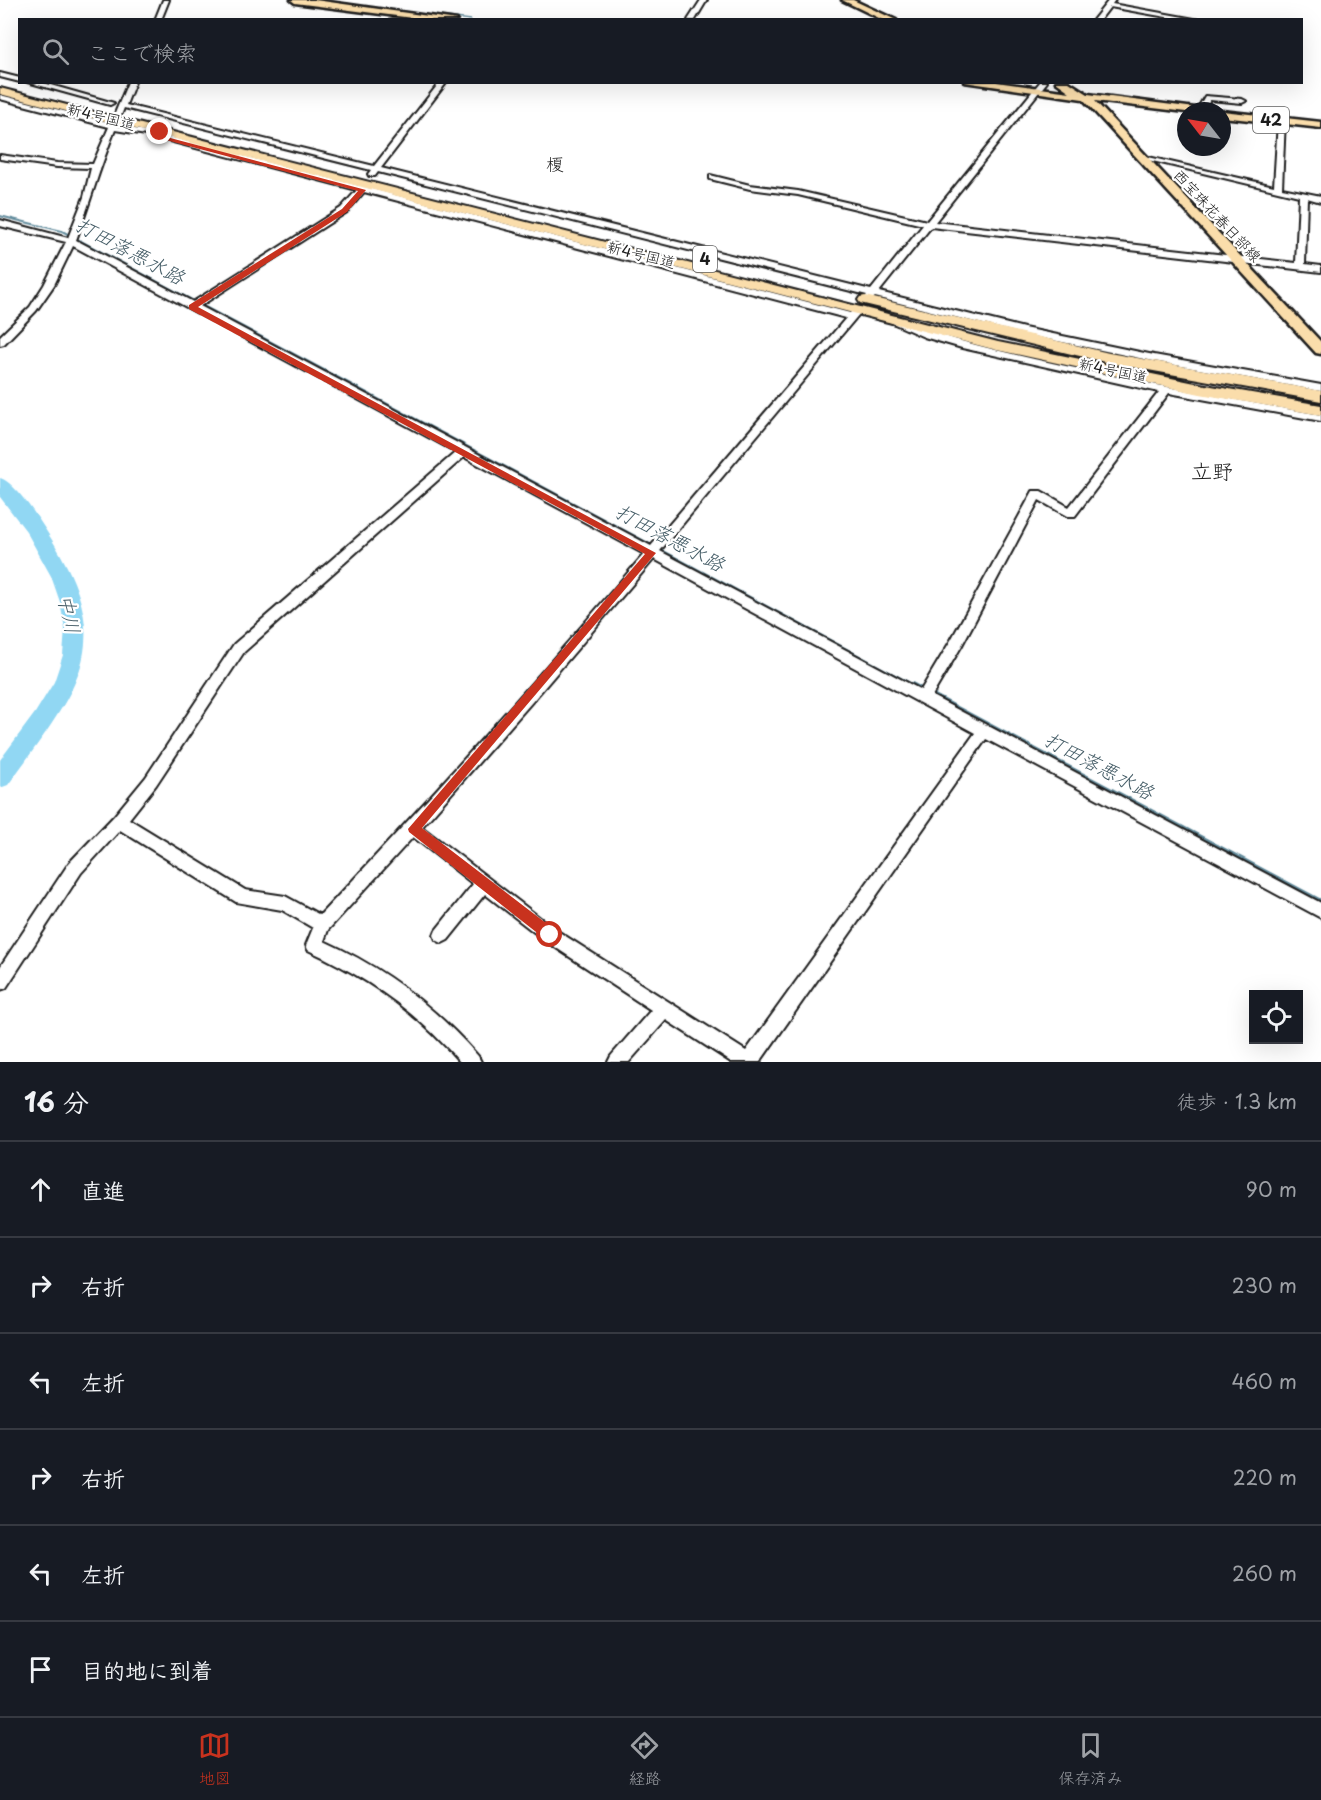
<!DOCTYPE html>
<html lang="ja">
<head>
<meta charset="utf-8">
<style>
  body { margin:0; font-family:"Playpen Sans","Klee One",sans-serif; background:#20242c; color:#f1f3f6 }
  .controls { position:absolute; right:18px; bottom:18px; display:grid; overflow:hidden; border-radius:0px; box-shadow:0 6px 24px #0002 }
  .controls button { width:54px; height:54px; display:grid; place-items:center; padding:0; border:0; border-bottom:2px solid #363941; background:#171b24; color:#f1f3f6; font:30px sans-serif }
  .compass { position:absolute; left:1177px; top:102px; width:54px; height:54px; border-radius:50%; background:#171b24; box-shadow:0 6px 24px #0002; rotate:301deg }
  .stop { position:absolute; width:18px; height:18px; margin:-14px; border:4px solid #c8321e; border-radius:50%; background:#fff }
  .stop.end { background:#c8321e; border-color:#fff; box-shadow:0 2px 6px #0008 }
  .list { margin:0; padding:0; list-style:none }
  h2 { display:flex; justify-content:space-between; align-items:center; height:78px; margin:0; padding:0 24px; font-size:26px }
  h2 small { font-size:20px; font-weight:400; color:#9ea1a6 }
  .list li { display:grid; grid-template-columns:39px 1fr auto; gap:18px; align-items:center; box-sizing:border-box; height:96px; padding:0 24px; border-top:2px solid #363941 }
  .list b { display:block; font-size:22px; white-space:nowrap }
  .list em { font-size:20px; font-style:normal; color:#9ea1a6 }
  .icon { flex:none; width:33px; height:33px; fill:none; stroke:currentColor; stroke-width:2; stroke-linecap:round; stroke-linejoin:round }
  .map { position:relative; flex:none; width:1321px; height:1062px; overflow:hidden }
  .search { position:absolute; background:#171b24; box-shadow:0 6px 24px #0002; left:18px; right:18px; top:18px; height:66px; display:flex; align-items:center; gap:15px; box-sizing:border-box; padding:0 21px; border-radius:0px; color:#9ea1a6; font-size:22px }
  .sheet { height:654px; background:#171b24 }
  nav { display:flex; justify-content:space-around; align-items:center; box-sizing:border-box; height:84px; border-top:2px solid #363941; background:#171b24; font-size:16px; color:#9ea1a6 }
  nav a { display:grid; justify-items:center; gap:3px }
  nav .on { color:#c8321e }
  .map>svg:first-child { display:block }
</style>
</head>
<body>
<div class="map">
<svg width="1321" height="1062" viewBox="0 0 1321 1062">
  <rect width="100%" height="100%" fill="#fff"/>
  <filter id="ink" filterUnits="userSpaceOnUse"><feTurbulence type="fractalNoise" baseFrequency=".0167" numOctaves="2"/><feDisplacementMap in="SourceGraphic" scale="12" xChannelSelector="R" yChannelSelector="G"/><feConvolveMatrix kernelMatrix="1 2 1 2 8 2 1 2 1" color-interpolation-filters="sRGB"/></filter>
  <g filter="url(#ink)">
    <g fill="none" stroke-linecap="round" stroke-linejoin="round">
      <path stroke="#628c9d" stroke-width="1.5" d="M342,4L471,20
        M1154,103L1234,112"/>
      <path stroke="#628c9d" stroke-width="2" d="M0,216L62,231L371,395"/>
      <path stroke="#628c9d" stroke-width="3" d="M368,394L653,546
        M659,549L915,686"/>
      <path stroke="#628c9d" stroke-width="4" d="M912,684L923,690
        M931,694L1321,901"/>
      <path fill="#91d7f3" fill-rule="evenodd" d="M0,478C15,482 38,518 47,532C121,646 77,689 8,785L0,788V760L35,713L54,682L63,655L65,629L60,602L51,576L26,531L0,497Z"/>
      <defs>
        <path id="minor" d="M163,0H169L161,20H155Z
          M701,0H707L695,20H688Z
          M1109,0H1115L1112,4L1200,20H1183L1110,7L1100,20H1093Z
          M0,73L20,78V82L0,77Z
          M27,82H40L114,103L110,105Z
          M128,82H135L126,105L374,166L440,82H447L381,168L871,290L923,225L798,195L750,189L710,179V175L750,185L798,191L927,221L1040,82H1047L935,222L1296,263L1299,196L1140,158L1144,156L1274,186L1278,121L1285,119L1282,188L1321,196V202L1307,198L1305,264L1321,266V272L931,227L879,292L1024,328L1154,355L1321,385V391L1154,361L1024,334L875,297L869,301L864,298L867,295L378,172L375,176H369L368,174L371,170L124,108L117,126L146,131L360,186L362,184H368V188L850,313L854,309H860V313L660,551L921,690L951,640L1033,491H1041L1069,507L1159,392L962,348L924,337L888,321V317H894C947,341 1004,352 1061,365C1147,384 1234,400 1321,415V421L1169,393L1075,516H1067L1039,500L961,647L932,696L1321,903V918L986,739L760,1062H731L666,1020L629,1062H608L611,1056L651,1010L544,940L485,894L448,940L442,943L436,940L434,935L436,930L473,884L413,837L328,930L324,941C384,968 434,1006 478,1056L481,1062H460C418,1013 367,977 308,950L306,945L313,928L282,910L236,902L120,830L81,873L6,988L0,990V967L69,863L114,816L146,777L234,644L456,452L73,246L54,285L36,311L4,344L0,345V336L30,307L44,285L66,242L0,226V220L68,238L84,197L91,168L57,167L0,159V155L57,163L93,164L109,127L0,99V95L111,123ZM115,130L146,135L357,190L341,208L193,302L76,240C90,203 100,166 115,130ZM364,192L846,318L651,546L200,306L347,212ZM464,457L644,554C539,677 431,798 320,915L285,896L245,890L129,819L156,785L244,652ZM654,559L975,733L746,1051L556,930L422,827L532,702Z
          M1205,96L1242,99L1246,101L1242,103L1210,100L1204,111H1196Z"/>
        <path id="major" d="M291,0H315L457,20H428L295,3Z
          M842,0H853L896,20H883Z
          M964,82H996L1070,92L1056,82H1069L1088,94L1203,109L1204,111L1186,112L1095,101L1321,342V354L1316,353L1083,99Z
          M1222,111L1321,122V128L1222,117Z"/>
        <path id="highway" d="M0,88L998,342L1200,384L1321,405V415L1200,394L997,350L0,94Z
          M865,296L1109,353L1321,391V401L1109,363L860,303L858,300L860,297Z"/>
      </defs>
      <use href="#minor" stroke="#1c1c1c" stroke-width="4"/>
      <use href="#major" stroke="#1c1c1c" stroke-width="5"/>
      <use href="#highway" stroke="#1c1c1c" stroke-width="4"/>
      <use href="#minor" fill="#fff" fill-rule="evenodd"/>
      <use href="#major" fill="#faddab" fill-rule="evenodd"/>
      <use href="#highway" fill="#faddab" fill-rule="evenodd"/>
    </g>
  </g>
  <path fill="#c8321e" d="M158,131L163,132L159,135L366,190L347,212L198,307L656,553L422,828L555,930L557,935L555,939L550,941L545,939L409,832L408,829L645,554L189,309V305L342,209L358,191L151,136V134Z"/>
  <g text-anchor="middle" stroke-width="4.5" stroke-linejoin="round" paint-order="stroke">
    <g font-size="15" fill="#1c1c1c" stroke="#fff">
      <text transform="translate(101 117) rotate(14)" y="5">新4号国道</text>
      <text transform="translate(1217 216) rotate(47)" y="5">西宝珠花春日部線</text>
      <text transform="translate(641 255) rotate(14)" y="5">新4号国道</text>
      <text transform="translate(1113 371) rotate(12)" y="5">新4号国道</text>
    </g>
    <g fill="#fff" stroke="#606060" stroke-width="1.5">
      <rect x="1253" y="107" width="36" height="26" rx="4.5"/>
      <rect x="693" y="246" width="24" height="26" rx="4.5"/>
    </g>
    <g font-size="16" font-weight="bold" fill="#1c1c1c">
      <text x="1271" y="126">42</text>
      <text x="705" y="265">4</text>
    </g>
    <g font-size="18" fill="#1c1c1c" stroke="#fff">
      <text x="555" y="171">榎</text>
    </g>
    <g font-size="20" font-style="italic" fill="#455d67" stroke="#fff">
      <text transform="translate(130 251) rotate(28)" y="7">打田落悪水路</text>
      <text transform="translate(670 538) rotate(28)" y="7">打田落悪水路</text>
      <text transform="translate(69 614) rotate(78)" y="7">中川</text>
      <text transform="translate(1099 766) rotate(28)" y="7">打田落悪水路</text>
    </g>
    <g font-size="21" fill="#1c1c1c" stroke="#fff">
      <text x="1212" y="479">立野</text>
    </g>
  </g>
</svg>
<div class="controls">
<button><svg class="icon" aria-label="locate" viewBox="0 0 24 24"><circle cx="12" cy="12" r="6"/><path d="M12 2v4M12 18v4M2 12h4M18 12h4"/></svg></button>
</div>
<svg class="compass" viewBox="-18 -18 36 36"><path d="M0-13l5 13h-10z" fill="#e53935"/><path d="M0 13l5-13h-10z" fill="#9ea1a6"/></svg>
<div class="stop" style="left:550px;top:935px"></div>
<div class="stop end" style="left:160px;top:132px"></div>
<div class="search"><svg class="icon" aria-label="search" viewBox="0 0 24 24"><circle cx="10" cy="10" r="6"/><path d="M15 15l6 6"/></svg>ここで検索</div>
</div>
<section class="sheet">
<h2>16 分<small>徒歩 · 1.3 km</small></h2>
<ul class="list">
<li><svg class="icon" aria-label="ahead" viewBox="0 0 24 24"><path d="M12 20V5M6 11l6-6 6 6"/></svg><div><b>直進</b></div><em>90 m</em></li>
<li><svg class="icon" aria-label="right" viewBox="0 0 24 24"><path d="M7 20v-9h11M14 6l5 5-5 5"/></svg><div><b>右折</b></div><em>230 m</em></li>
<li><svg class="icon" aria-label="left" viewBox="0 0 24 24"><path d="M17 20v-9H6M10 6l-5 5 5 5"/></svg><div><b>左折</b></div><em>460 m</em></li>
<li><svg class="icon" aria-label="right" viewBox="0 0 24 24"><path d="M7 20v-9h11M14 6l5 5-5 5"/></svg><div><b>右折</b></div><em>220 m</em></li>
<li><svg class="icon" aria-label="left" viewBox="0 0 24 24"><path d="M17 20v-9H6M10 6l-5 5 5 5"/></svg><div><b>左折</b></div><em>260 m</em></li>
<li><svg class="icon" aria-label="arrive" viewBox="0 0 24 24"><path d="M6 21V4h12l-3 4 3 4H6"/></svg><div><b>目的地に到着</b></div></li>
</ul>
</section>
<nav>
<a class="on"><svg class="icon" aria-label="map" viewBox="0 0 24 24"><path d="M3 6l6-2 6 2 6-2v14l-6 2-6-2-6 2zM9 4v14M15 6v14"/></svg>地図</a>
<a><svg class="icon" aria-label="directions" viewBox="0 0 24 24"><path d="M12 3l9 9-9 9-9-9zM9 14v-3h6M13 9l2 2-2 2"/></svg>経路</a>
<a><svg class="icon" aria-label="saved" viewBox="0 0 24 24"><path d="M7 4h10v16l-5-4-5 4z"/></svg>保存済み</a>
</nav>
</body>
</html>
